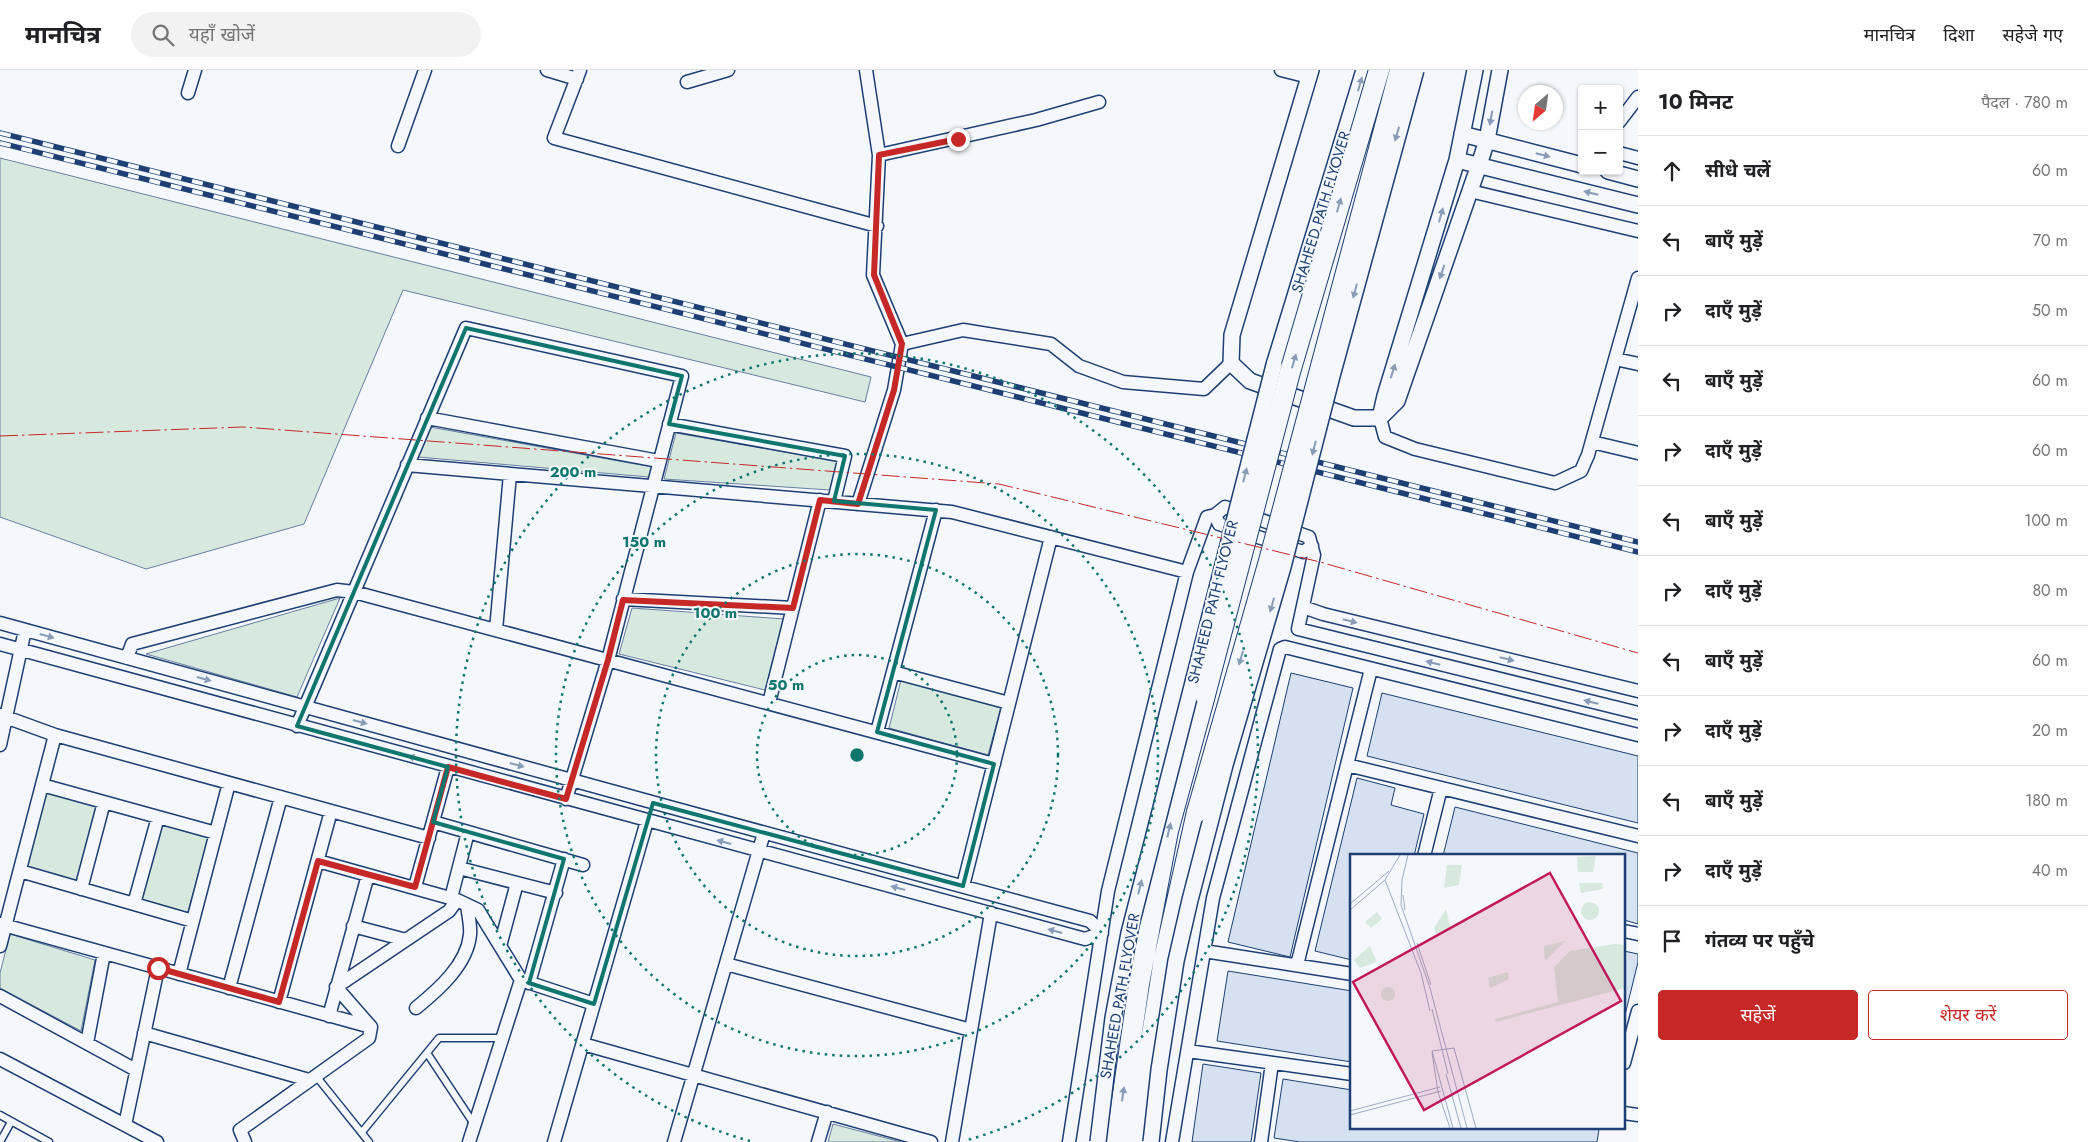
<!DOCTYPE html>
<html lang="hi">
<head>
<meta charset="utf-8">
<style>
  body { margin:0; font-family:Jost,"Noto Sans Devanagari",sans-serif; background:#f2f2f2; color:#202124 }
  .controls { position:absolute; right:15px; top:15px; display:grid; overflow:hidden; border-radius:5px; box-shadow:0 1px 4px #0004 }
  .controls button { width:45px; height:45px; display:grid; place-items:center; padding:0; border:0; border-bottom:1px solid #e0e0e0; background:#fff; color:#202124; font:25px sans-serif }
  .compass { position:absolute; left:1518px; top:15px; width:45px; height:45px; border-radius:50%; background:#fff; box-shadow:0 1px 4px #0004; rotate:209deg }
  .stop { position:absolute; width:15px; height:15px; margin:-11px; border:4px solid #c62828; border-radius:50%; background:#fff }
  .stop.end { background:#c62828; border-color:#fff; box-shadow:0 1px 5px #0008 }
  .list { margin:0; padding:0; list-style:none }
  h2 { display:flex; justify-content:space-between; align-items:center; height:65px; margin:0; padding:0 20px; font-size:21px }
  h2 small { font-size:16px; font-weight:400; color:#757577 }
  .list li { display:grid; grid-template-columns:32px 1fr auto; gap:15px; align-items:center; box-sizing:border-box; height:70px; padding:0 20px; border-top:1px solid #e0e0e0 }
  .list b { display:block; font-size:19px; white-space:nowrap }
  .list em { font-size:16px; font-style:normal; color:#757577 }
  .actions { display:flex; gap:10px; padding:15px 20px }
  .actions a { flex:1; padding:11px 0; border:1px solid #c62828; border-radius:5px; text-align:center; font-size:18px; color:#c62828 }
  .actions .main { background:#c62828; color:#fff }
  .icon { flex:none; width:28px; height:28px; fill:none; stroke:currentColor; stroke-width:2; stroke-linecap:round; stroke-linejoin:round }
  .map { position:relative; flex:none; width:1638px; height:1072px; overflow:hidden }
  header { display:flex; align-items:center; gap:30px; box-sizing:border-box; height:70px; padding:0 25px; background:#fff; border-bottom:1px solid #e0e0e0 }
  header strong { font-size:24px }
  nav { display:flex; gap:28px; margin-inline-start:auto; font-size:18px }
  .search { width:350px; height:45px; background:#f2f2f2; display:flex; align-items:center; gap:12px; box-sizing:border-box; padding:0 18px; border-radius:28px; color:#757577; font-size:19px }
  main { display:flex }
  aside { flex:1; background:#fff }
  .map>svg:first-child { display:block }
</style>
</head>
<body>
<header>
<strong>मानचित्र</strong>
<div class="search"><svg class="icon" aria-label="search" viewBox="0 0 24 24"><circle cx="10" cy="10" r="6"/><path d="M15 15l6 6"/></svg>यहाँ खोजें</div>
<nav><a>मानचित्र</a><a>दिशा</a><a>सहेजे गए</a></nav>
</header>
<main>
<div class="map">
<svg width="1638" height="1072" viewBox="0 0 1638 1072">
  <rect width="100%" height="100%" fill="#f4f7fb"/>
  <path fill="#d7e8df" stroke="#687fa3" d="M0,88L871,307L865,332L403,220L304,454L146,499L0,447Z
    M430,357L652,397L649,407L418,387Z
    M676,363L837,391L830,420L664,409Z
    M340,528L297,627L146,584Z
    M632,538L784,549L765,620L619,584Z
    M901,610L1001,637L988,685L889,658Z
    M45,721L97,735L76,813L24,799Z
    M160,753L209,767L187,845L138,832Z
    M10,864L95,890L81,961L0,918V903Z
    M833,1054L901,1072H828Z"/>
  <path fill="#d5e0f0" stroke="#1d3f73" d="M1291,603L1353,618L1290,887L1228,872Z
    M1382,623L1638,686V753L1367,686Z
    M1357,708L1395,718L1391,735L1424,744L1414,786H1352V890L1315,881Z
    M1455,737L1638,783V854L1624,850V786H1443Z
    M1624,881L1638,884V892L1625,945Z
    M1228,901L1352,921V992L1217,971Z
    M1203,994L1261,1003L1251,1072H1192Z
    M1283,1009L1352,1020V1058H1597L1599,1059L1597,1072H1300L1274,1068Z"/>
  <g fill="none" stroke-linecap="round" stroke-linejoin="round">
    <defs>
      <path id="service" d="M427,983L474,1054
        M316,1006L369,1072
        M0,1045L49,1072
        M362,1062L439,968H501
        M0,1072L11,1052"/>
      <path id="minor" d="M547,0L577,9
        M580,0L554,68L877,156
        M1281,0L1309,7
        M687,12L728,0
        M188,23L195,0
        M1619,52L1638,27
        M398,76L425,0
        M1619,83L1638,88
        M879,85L1036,50L1099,32
        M1470,121L1638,161
        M902,274L963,260L1051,274L1079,296L1123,312L1204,319L1231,293
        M1615,289L1638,294
        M427,348L659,391
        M1380,348L1385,367L1415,379L1555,413L1581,401L1588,385L1638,208
        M669,354L845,386L834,431
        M1592,372L1638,383
        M407,395L952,442L1187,502
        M858,434L894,320L902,274L873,205L879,85L866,0
        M1215,445L1219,454L1303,482L1312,476
        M623,529L793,538
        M1303,537L1323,544L1638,621
        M0,553L677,739L1090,851L1102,863L1085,869L0,574
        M496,560L510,404
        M127,588L132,574L337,520L354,522L994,694
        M893,602L1009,633
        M769,633L820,430
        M0,645L55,665L429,768
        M297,656L466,258L682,306L608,590L566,729
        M877,662L936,440
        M0,675L25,560
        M1347,695L1638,766
        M42,715L216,763
        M433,752L583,795
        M1424,786L1441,718
        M318,791L457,830L478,840L521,910L594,934
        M459,798L556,823
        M20,801L193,851
        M963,816L1051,467
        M415,817L448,697
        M81,819L104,732
        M451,828L468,762
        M134,834L158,747
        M0,854L371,957
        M353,856L406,870
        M1624,861L1638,864
        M0,876L55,665
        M500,876L517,813
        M1204,881L1352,904
        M726,894L971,960
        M1297,895L1371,599
        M179,904L229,713
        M529,913L564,789
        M229,918L281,727
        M0,926L136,1000
        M279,932L331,741
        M416,938C438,920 467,895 470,865C471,856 468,844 467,835
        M329,946L368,805
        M371,957L336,917L449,841L457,830
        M144,963L309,1010
        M87,973L104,883
        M583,974L931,1072
        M1188,981L1352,1004
        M0,989L157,1072
        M1624,993L1638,941
        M1624,1043L1638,1045
        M125,1055L158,898
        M245,1072L240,1060L369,968L371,957
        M469,1072L521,910
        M554,1072L647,751
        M674,1072L764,763
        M818,1072L827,1042
        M952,1072L991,843
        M1069,1072L1108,821L1187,502L1207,447L1215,445L1225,437L1309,467L1314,485L1298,559L1638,643
        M1172,1072L1213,828L1280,579L1285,577L1638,665
        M1261,1072L1272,993"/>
      <path id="tertiary" d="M1311,0L1232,265L1231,293L1250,311L1354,348H1380L1397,331L1479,95L1487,70L1500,0
        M1462,64L1582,95
        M1457,90L1638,135
        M1608,101L1638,109
        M1274,295L1364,0
        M1380,348L1385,326L1457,90L1475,0"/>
      <path id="trunk" d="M1116,1072L1139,914L1168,761L1205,625
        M1135,1072L1164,889L1197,742"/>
    </defs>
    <use href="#service" stroke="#1d3f73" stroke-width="9"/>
    <use href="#minor" stroke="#1d3f73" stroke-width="15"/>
    <use href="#tertiary" stroke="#1d3f73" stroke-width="18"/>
    <use href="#trunk" stroke="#1d3f73" stroke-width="22"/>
    <use href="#service" stroke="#f4f7fb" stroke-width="6"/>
    <use href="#minor" stroke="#f4f7fb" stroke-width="12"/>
    <use href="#tertiary" stroke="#f4f7fb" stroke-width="15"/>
    <use href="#trunk" stroke="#f4f7fb" stroke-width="20"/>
    <defs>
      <path id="rail" d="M0,63L1638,472
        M0,73L1638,482"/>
    </defs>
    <use href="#rail" stroke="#1d3f73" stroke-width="5.5"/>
    <use href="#rail" stroke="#f4f7fb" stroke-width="4" stroke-dasharray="11" stroke-linecap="butt"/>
    <defs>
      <path id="tertiary-bridge" d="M1098,1072L1113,948L1129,863L1274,295
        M1151,1072L1159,1000L1176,891L1190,830L1225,695L1283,497L1332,306L1416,0"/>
      <path id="trunk-bridge" d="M1205,625L1290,302L1379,0
        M1197,742L1269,491L1400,0"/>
    </defs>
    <use href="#tertiary-bridge" stroke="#1d3f73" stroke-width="18" stroke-linecap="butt"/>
    <use href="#trunk-bridge" stroke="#1d3f73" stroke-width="22" stroke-linecap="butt"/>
    <use href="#tertiary-bridge" stroke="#f4f7fb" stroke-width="15"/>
    <use href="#trunk-bridge" stroke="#f4f7fb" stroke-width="20"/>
    <path stroke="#c62828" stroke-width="1" stroke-dasharray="18 4 2.5 4" stroke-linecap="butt" d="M0,366L243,357L999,414L1320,492L1638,583"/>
  </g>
  <defs><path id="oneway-solid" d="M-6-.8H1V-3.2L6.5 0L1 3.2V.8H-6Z" transform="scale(1.25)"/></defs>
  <g fill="#889bb7">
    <use href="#oneway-solid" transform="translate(1360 14) rotate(-74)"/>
    <use href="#oneway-solid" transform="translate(1491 48) rotate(100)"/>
    <use href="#oneway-solid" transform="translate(1397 64) rotate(106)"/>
    <use href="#oneway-solid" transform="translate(1543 85) rotate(14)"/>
    <use href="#oneway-solid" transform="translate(1591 123) rotate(-166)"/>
    <use href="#oneway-solid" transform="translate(1339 135) rotate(-74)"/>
    <use href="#oneway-solid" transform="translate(1441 145) rotate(-74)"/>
    <use href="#oneway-solid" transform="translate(1442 202) rotate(109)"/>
    <use href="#oneway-solid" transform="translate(1355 221) rotate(105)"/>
    <use href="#oneway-solid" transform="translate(1294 291) rotate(-74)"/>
    <use href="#oneway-solid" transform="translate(1393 301) rotate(-72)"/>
    <use href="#oneway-solid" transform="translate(1314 378) rotate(104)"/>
    <use href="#oneway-solid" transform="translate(1245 405) rotate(-76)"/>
    <use href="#oneway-solid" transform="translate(1272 535) rotate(106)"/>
    <use href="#oneway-solid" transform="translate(1350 551) rotate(14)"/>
    <use href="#oneway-solid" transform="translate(47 566) rotate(16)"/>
    <use href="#oneway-solid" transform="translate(1241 588) rotate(106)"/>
    <use href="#oneway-solid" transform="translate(1507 589) rotate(14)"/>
    <use href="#oneway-solid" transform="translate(1433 593) rotate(-166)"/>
    <use href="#oneway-solid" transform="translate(204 609) rotate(15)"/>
    <use href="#oneway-solid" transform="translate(1591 632) rotate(-166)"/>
    <use href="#oneway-solid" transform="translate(360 652) rotate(15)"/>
    <use href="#oneway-solid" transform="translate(415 688) rotate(-165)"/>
    <use href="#oneway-solid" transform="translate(517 695) rotate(15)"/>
    <use href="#oneway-solid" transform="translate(1169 760) rotate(-77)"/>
    <use href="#oneway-solid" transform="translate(724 772) rotate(-165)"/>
    <use href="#oneway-solid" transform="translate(1140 817) rotate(-76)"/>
    <use href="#oneway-solid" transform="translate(898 818) rotate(-165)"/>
    <use href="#oneway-solid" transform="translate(1055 861) rotate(-165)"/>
    <use href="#oneway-solid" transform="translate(1123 1024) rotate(-82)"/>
  </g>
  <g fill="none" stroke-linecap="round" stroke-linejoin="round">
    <path stroke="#c62828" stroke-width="6" d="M158,898L279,932L318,791L415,817L448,697L566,729L608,590L623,530L793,538L820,430L858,434L894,320L902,274L874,205L879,85L958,69"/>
  </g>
  <path fill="none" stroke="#0f766e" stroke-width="4" stroke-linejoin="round" d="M466,258L682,306L669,354L845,386L834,431L936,440L877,662L994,694L963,816L653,733L594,934L529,913L564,789L433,752L448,697L297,656Z"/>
  <g fill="none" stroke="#0f766e" stroke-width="2.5" stroke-dasharray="2.5 5">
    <circle cx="857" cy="685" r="100"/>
    <circle cx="857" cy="685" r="201"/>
    <circle cx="857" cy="685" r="301"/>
    <path d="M750 1071A401 401 0 1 1 964 1071"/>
  </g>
  <g text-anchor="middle" stroke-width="4" stroke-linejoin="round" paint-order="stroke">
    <g font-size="15" fill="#1d3f73" stroke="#f4f7fb">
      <text transform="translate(1321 142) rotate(-73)" y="5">SHAHEED PATH FLYOVER</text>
      <text transform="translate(1213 532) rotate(-76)" y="5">SHAHEED PATH FLYOVER</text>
      <text transform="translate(1120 926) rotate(-80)" y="5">SHAHEED PATH FLYOVER</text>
    </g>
  </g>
  <g transform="translate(1350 784)">
    <rect width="275" height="275" fill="#f4f7fb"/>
    <path d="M246,2L243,18H228L227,3ZM97,11H112L109,31L94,34ZM229,29H252L253,35L231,39ZM231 57a9 9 0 1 1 18 0a9 9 0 1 1-18 0ZM96,55L101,76L86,80L84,74ZM27,58L32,65L21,74L15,68ZM215,87L195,107L194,92ZM265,90L275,91V134L146,168L145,165L208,148L204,113L220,97ZM20,92L27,108L10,114L4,106ZM158,118L159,125L140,134L138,124ZM31 140a7 7 0 1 1 14 0a7 7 0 1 1-14 0Z" fill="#d7e8df"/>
    <path fill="none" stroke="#9eadc5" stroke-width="1" d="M58,1L52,26L51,51L80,134L117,274M35,26L71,119L80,157M53,41L55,56M0,50L39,17M0,56L35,26L50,1M67,89L81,131M82,155L98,220M82,197L104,194L126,274M82,197L103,274M82,199L88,238L100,274M96,220L111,274M0,257L90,233M0,261L91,237"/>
    <path fill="#c2185b" fill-opacity="0.15" stroke="#c2185b" stroke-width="2.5" d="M200,19L271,147L74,256L3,128Z"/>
    <rect width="275" height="275" fill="none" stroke="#1d3f73" stroke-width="2.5"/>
  </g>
  <circle cx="857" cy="685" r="8" fill="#0f766e" stroke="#f4f7fb" stroke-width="2.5"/>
  <g font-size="15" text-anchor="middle" font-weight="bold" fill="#0f766e" stroke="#f4f7fb" stroke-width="4" stroke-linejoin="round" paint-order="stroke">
    <text x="573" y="407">200 m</text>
    <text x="644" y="477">150 m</text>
    <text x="715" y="548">100 m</text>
    <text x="786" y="620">50 m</text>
  </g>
</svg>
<div class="controls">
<button>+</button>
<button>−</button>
</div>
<svg class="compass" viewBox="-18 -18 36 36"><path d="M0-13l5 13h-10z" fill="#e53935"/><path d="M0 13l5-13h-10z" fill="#757577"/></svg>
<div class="stop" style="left:158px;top:898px"></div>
<div class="stop end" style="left:958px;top:69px"></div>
</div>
<aside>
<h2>10 मिनट<small>पैदल · 780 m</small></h2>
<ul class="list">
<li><svg class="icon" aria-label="ahead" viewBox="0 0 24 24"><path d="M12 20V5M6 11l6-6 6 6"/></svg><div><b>सीधे चलें</b></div><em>60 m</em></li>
<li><svg class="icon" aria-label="left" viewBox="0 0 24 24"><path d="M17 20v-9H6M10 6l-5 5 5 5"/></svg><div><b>बाएँ मुड़ें</b></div><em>70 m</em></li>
<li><svg class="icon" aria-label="right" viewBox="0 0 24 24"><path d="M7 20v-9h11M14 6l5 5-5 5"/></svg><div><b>दाएँ मुड़ें</b></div><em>50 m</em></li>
<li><svg class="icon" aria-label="left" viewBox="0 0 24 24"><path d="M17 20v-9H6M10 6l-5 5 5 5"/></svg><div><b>बाएँ मुड़ें</b></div><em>60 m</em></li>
<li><svg class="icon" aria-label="right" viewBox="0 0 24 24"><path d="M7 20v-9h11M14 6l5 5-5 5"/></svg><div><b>दाएँ मुड़ें</b></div><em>60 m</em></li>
<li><svg class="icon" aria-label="left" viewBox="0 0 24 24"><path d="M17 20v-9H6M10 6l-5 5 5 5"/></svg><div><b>बाएँ मुड़ें</b></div><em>100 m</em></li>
<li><svg class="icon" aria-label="right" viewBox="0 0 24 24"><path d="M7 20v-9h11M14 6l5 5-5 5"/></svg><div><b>दाएँ मुड़ें</b></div><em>80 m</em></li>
<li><svg class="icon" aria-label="left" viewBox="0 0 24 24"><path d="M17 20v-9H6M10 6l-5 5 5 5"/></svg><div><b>बाएँ मुड़ें</b></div><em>60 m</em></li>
<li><svg class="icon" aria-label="right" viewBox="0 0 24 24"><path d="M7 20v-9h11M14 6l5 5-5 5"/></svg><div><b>दाएँ मुड़ें</b></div><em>20 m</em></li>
<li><svg class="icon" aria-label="left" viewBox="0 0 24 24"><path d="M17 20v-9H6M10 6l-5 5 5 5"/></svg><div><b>बाएँ मुड़ें</b></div><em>180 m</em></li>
<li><svg class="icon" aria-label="right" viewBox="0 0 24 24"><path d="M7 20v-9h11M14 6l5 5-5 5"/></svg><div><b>दाएँ मुड़ें</b></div><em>40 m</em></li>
<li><svg class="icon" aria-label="arrive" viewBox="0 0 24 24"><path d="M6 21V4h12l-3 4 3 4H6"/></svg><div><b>गंतव्य पर पहुँचे</b></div></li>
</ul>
<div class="actions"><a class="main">सहेजें</a><a>शेयर करें</a></div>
</aside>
</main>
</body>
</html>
